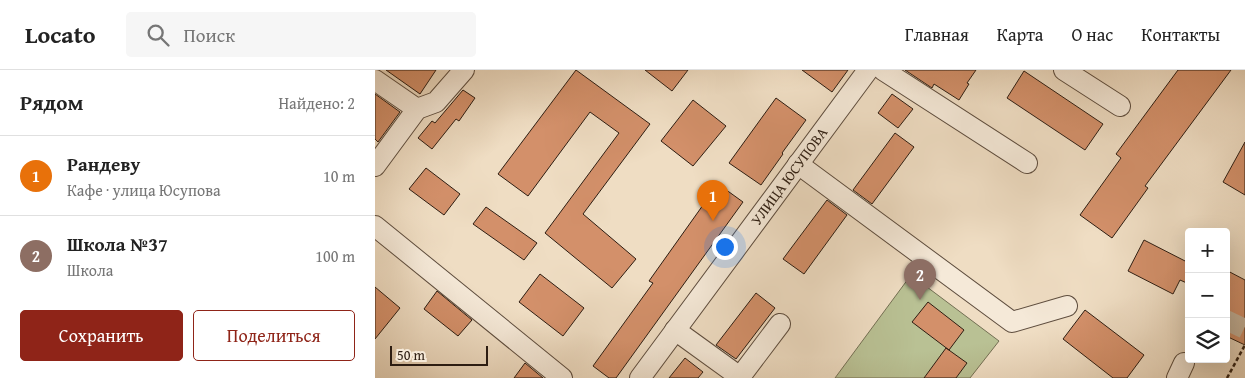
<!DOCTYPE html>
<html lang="ru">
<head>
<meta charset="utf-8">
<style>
  body { margin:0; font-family:"Gentium Book Plus",serif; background:#f6f6f6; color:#222 }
  .controls { position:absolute; right:15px; bottom:15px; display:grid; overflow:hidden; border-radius:5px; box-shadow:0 5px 20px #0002 }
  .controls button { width:45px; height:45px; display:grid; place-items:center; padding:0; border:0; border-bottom:1px solid #e0e0e0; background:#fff; color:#222; font:25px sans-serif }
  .scale { position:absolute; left:15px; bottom:12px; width:98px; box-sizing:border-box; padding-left:5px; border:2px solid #2d1d12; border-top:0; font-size:14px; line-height:18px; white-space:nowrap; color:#2d1d12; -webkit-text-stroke:4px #f5e9d8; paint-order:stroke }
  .you { position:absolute; left:349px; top:176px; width:18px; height:18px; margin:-12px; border:4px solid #fff; border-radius:50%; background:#1a73e8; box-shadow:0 0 0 8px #1a73e833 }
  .badge { display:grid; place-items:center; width:32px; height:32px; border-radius:50%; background:#8f2418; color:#fff; font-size:16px; font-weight:700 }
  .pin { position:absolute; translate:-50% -41px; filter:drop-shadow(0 1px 2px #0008) }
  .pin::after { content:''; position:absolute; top:26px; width:18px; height:15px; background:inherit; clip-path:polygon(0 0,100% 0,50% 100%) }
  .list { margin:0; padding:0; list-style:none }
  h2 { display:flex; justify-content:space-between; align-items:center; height:65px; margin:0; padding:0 20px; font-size:21px }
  h2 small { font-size:16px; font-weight:400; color:#767676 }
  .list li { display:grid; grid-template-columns:32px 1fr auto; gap:15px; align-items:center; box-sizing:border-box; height:80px; padding:0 20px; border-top:1px solid #e0e0e0 }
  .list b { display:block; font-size:19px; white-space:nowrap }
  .list p { margin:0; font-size:16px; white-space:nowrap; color:#767676 }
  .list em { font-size:16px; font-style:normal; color:#767676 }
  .actions { display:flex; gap:10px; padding:15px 20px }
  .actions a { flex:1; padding:11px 0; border:1px solid #8f2418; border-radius:5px; text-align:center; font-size:18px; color:#8f2418 }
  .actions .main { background:#8f2418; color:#fff }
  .icon { flex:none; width:28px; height:28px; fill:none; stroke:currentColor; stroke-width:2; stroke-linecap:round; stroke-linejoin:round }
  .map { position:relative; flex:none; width:870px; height:308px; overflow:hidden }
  header { display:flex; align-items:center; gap:30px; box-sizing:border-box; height:70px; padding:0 25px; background:#fff; border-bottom:1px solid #e0e0e0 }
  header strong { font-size:24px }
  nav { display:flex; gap:28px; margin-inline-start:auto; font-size:18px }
  .search { width:350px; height:45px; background:#f6f6f6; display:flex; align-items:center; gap:12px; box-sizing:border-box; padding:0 18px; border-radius:5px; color:#767676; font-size:19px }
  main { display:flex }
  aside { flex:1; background:#fff }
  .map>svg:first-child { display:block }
</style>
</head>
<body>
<header>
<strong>Locato</strong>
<div class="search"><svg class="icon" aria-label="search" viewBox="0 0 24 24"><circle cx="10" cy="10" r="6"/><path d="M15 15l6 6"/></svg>Поиск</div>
<nav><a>Главная</a><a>Карта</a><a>О нас</a><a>Контакты</a></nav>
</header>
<main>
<aside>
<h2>Рядом<small>Найдено: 2</small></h2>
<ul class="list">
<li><span class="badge" style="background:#e8710a">1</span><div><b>Рандеву</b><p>Кафе · улица Юсупова</p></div><em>10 m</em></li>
<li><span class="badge" style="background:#8d6e63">2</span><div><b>Школа №37</b><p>Школа</p></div><em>100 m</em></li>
</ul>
<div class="actions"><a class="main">Сохранить</a><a>Поделиться</a></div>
</aside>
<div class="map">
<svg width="870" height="308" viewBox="0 0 870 308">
  <rect width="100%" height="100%" fill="#efddc3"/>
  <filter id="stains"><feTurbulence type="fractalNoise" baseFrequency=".004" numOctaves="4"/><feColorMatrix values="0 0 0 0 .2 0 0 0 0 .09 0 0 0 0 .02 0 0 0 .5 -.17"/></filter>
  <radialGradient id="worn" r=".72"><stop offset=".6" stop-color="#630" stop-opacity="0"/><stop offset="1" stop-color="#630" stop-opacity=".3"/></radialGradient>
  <path fill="#b9c194" stroke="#736f53" d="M536,205L624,271L595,308H460Z"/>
  <path fill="#d3906a" stroke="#2d1d12" d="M11,0H61L45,24Z
    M201,0L275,54L208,144L261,189L237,218L170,163L244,63L215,42L153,126L123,104Z
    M270,0H313L297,21Z
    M427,0H473L457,22Z
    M530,0H601L592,13L594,14L584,30L559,14L557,18Z
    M803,0H856L770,116L773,118L737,168L705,145L746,88L741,84Z
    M649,1L728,54L710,80L632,28Z
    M88,20L100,28L84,51L81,49L57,79L43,68L57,51L60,53Z
    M0,24L25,42L3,72L0,69Z
    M517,24L538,39L523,58L503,43Z
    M401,28L431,50L407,83L408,84L386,115L354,93Z
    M318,30L351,56L318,96L286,71Z
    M520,63L539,77L497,134L478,120Z
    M870,72V125L848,112Z
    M51,98L85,124L69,145L34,119Z
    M343,114L368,132L241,308H234L218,296L278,213L274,211Z
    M452,130L472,145L429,204L408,189Z
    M111,137L162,173L149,190L98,154Z
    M769,170L814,193V214L805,210L798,224L753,201Z
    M851,200L870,210V275L851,266Z
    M165,204L209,238L188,266L144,232Z
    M0,217L25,238L0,269Z
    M62,221L97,250L83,266L49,239Z
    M381,223L400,238L361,289L341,275Z
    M553,232L589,260L574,280L537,252Z
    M710,240L769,285L752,308H738L688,269Z
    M571,278L592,293L581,308H549Z
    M310,288L328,302L323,308H294Z
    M150,293L168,308H139Z"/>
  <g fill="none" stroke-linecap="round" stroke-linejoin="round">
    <path stroke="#c8b7a0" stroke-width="20" stroke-dasharray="20 10" stroke-linecap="butt" d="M851,250L870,259"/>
    <defs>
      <g id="minor">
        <path d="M508,0L652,93"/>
        <path d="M689,0L745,36"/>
        <path d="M0,10L42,39"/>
        <path d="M423,94L637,252L692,236"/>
        <path d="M0,96L42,39L61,32L89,0"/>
        <path d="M0,156L187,308"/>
        <path d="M300,260L365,307L405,254"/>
        <path id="s1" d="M265,308L493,0"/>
        <path d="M802,308L809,293"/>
      </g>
    </defs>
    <use href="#minor" stroke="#5e4d3e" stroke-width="22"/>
    <path stroke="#2d1d12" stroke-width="2.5" stroke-dasharray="4 2.5" stroke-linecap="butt" d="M852,308L870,275"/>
    <use href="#minor" stroke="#f5e9d8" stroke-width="20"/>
  </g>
  <g text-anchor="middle" stroke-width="5" stroke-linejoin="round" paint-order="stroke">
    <g font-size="15" fill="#2d1d12" stroke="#f5e9d8">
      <text dy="5" stroke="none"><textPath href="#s1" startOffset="251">УЛИЦА ЮСУПОВА</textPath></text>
    </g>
  </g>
  <rect width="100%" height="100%" filter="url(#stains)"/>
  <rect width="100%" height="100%" fill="url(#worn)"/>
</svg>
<div class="controls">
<button>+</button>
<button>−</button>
<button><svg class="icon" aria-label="layers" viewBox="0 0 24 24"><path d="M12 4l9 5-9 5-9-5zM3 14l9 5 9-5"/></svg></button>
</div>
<div class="scale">50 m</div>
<div class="you"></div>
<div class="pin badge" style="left:338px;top:151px;background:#e8710a">1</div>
<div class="pin badge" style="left:545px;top:230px;background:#8d6e63">2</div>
</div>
</main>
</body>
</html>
